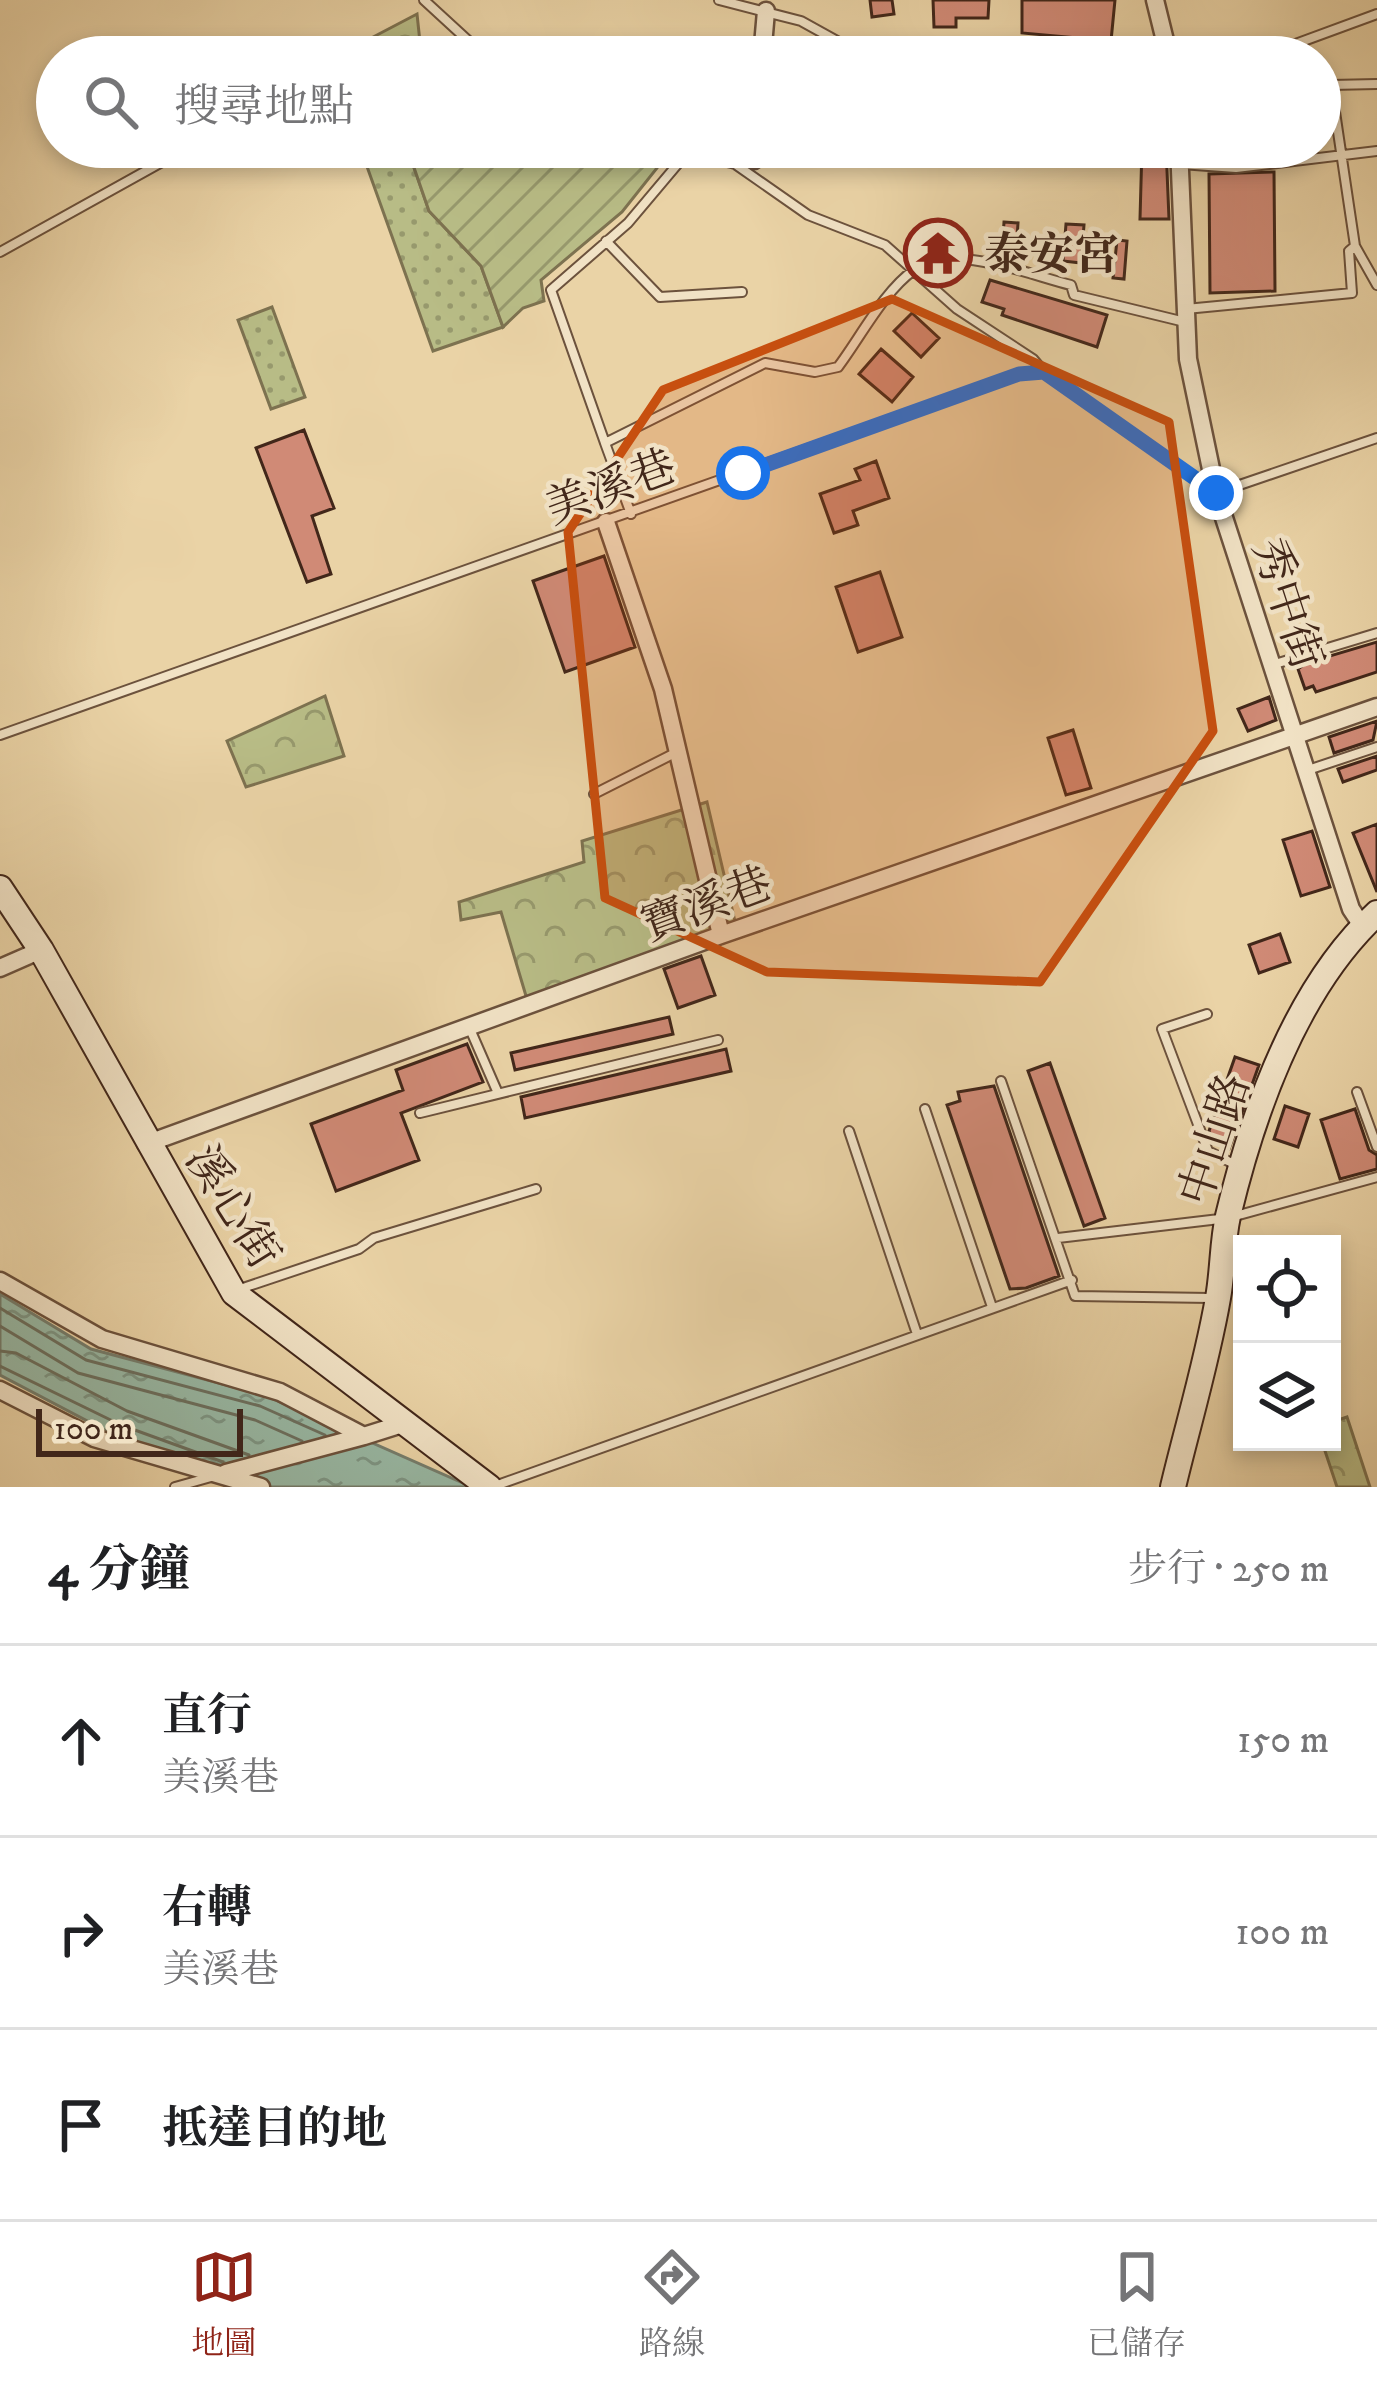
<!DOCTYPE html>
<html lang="zh-TW">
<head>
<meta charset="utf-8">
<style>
  body { margin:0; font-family:"IM FELL DW Pica","Noto Serif TC",serif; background:#f6f6f6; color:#202124 }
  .controls { position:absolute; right:36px; bottom:36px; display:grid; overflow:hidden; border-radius:0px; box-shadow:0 6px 18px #0003 }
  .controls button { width:108px; height:108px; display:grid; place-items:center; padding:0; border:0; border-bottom:3px solid #e0e0e0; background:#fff; color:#202124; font:60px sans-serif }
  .scale { position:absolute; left:36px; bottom:30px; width:207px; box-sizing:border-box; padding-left:12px; border:6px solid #42271a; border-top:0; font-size:33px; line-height:42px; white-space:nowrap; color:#42271a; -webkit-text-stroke:9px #f1e2c5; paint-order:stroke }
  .stop { position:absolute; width:36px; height:36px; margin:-27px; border:9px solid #1a73e8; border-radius:50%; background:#fff }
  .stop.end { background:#1a73e8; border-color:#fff; box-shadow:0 3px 12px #0008 }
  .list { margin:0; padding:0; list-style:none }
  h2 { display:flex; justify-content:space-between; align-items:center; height:156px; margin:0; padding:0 48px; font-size:51px }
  h2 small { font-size:39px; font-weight:400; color:#757577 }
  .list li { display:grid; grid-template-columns:78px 1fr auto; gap:36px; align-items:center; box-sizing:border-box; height:192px; padding:0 48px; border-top:3px solid #e0e0e0 }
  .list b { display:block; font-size:45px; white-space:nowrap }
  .list p { margin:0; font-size:39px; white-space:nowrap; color:#757577 }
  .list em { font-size:39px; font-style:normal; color:#757577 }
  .icon { flex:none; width:66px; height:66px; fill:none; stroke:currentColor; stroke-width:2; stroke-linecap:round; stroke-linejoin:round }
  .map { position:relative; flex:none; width:1377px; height:1487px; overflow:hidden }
  .search { position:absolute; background:#fff; box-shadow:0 6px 18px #0003; left:36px; right:36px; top:36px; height:132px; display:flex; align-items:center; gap:30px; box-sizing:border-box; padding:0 42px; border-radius:66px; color:#757577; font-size:45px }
  .sheet { height:732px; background:#fff }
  nav { display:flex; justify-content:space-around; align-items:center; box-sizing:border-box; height:168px; border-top:3px solid #e0e0e0; background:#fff; font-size:33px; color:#757577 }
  nav a { display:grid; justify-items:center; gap:6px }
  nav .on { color:#8f2418 }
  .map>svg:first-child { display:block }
</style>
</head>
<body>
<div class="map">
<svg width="1377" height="1487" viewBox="0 0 1377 1487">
  <defs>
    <pattern id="grass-dots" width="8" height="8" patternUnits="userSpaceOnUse" patternTransform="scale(3)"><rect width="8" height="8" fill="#b8bc86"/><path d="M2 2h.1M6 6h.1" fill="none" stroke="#97996d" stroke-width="1.8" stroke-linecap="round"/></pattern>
    <pattern id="forest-crowns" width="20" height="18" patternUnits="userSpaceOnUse" patternTransform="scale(3)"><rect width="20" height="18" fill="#b8bc86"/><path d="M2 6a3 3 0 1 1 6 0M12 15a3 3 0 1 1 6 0" fill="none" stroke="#97996d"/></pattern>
    <pattern id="garden-furrows" width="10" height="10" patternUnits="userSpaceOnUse" patternTransform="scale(3)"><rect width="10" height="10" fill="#b8bc86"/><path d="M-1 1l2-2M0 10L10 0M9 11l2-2" fill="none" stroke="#97996d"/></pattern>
    <pattern id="water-ripples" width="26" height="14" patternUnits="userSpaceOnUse" patternTransform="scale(3)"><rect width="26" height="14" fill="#98b8a4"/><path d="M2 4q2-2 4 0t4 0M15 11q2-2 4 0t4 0" fill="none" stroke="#7e9685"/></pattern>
  </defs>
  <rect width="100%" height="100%" fill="#ead3a6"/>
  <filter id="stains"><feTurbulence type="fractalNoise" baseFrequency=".00167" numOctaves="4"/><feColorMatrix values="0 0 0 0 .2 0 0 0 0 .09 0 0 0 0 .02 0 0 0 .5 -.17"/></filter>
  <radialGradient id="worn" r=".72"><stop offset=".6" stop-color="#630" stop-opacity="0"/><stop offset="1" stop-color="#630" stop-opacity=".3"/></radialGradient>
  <path fill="url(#grass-dots)" stroke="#7d7250" stroke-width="3" d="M360,147L391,158L410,156L429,211L481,266L503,327L433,351Z
    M272,307L305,397L271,409L238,320Z"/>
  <path fill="url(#forest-crowns)" stroke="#7d7250" stroke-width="3" d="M417,14L420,42L397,57H335Z
    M325,696L344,756L246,787L227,741Z
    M707,802L737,930L529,1006L501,912L461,920L459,902L584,862L582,841Z
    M1347,1417L1370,1487H1337L1322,1442H1332V1422Z"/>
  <path fill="url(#garden-furrows)" stroke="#7d7250" stroke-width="3" d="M427,147H621L665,158L622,212L541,280L544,301L523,308L503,327L481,266L429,211L410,156Z"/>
  <path fill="url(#water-ripples)" stroke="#767e6d" stroke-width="3" d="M0,1294L91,1349L264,1395L472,1487H258L116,1436L0,1375Z"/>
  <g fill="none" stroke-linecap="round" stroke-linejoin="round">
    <path stroke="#6d705f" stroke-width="3" d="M0,1308L86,1360L260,1406L325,1435
      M0,1326L78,1373L255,1420L302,1441
      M0,1351L16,1353L127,1411L249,1455
      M0,1366L121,1425L223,1462"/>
  </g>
  <path fill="#d08a76" stroke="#42271a" stroke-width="3" d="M870,0H892L894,14L872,17Z
    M933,0H989L988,18H956V27H934Z
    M1022,0H1115L1111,41L1022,33Z
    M770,147H789L784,166L767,162Z
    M1142,147H1166L1169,219H1140Z
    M1274,172L1275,291L1210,293L1209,174Z
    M1004,222L1018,223L1016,254L1002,253Z
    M1066,224L1084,225L1081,263L1063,261Z
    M950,235L955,251L922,257L916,246Z
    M1117,240L1127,241L1124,279L1113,278Z
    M990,280L1107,315L1097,347L1002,315L1004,309L982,302Z
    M912,313L939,338L921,357L894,331Z
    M881,349L913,377L892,402L859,374Z
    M304,430L334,508L312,516L331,574L307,582L256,448Z
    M876,461L889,498L853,511L858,525L834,533L820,494L860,480L855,469Z
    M604,556L635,647L565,672L533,581Z
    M880,572L902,637L858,652L836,587Z
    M1377,642V672L1316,692L1313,686L1305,689L1298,669L1306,663Z
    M1269,697L1276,720L1248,731L1238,709Z
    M1377,721L1373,740L1334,753L1329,737Z
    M1073,730L1091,788L1066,795L1048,738Z
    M1377,756V770L1343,782L1338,769Z
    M1377,824V892L1353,833Z
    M1312,831L1330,887L1301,896L1283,840Z
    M1280,934L1290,962L1259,973L1249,945Z
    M701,956L715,995L678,1008L664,969Z
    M669,1017L673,1034L515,1070L511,1053Z
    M467,1044L483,1082L401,1113L419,1160L336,1191L311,1124L403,1090L396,1070Z
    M726,1049L731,1071L525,1118L521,1097Z
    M1235,1057L1259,1065L1229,1149L1214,1143L1209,1131Z
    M1050,1063L1105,1218L1084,1226L1028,1071Z
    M994,1086L1059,1276L1026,1288L1010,1289L947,1105L960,1101L958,1092Z
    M1285,1106L1309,1114L1298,1147L1274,1139Z
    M1355,1109L1369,1150L1377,1155V1169L1340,1179L1321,1120Z"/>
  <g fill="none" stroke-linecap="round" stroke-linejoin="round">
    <defs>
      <path id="lane" d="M424,0L486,57
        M719,0L801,21L866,57
        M1260,57L1377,14
        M263,147L278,158L298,147
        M384,147L393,152L414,147
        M667,147L735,164L808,215L885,245L957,309L1033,359L1044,372
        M687,153L628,223L551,290L605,443L765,363L815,372L838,367C860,338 884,291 914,270C954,242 1029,275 1071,285L1074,295L1185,322
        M1181,164L1236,168L1377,151
        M606,241L660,297L742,292
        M1355,246L1377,285
        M0,252L189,147
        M1186,309L1352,293L1349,251L1355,246L1331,85L1377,84
        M605,443L631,514
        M1275,664L1377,633
        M0,735L1019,374L1044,372L1216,493L1377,438
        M1308,770L1377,747
        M594,794L675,753
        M1207,1014L1162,1029L1208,1151L1236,1165
        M470,1029L497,1091
        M1001,1081L1075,1296L1211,1298
        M1357,1092L1377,1147
        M925,1109L992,1307
        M420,1113L718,1040
        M849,1131L917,1334
        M1058,1238L1228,1218L1377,1177
        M240,1289L359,1249L374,1238L536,1189
        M175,1487L211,1477
        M492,1487L1072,1280"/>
      <path id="street" d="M1155,0L1169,57
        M762,57L766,11
        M1179,147L1188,359L1216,493L1351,909L1363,927
        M754,160L755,147
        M606,522L663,689L721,935
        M0,968L41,950
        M146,1144L721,935L1377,707
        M0,1281L102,1339L280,1392L364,1436L402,1424
        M0,1390L94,1438L261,1487
        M226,1473L364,1436"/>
      <path id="secondary" d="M0,888L41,950L234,1293L489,1487
        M1173,1487C1188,1424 1207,1362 1218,1298C1223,1271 1222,1243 1228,1216C1253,1112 1297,987 1377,913"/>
    </defs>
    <use href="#lane" stroke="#6c523d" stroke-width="12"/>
    <use href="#street" stroke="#6c523d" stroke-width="21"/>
    <use href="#secondary" stroke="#42271a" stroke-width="28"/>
    <use href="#lane" stroke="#f1e2c5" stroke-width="8"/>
    <use href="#street" stroke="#f1e2c5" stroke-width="16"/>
    <use href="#secondary" stroke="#f1e2c5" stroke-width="24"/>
  </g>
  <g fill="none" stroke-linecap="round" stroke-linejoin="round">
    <path stroke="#1a73e8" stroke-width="15" d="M743,473L1019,374L1044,372L1216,493"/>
  </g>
  <path fill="#c74f0f" fill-opacity="0.2" stroke="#c74f0f" stroke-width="9" stroke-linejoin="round" d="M892,299L1169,422L1213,731L1040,982L767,972L605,898L568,532L663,390Z"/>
  <defs>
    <symbol id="temple-ring" viewBox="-11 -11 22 22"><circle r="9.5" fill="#f1e2c5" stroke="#8f2418" stroke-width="1.5"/><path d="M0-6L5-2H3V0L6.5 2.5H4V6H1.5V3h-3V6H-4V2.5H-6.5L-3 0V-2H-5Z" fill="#8f2418"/></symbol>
  </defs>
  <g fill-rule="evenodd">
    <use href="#temple-ring" x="900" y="215" width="76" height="76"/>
  </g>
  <g text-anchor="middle" stroke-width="9" stroke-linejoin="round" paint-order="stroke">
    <g font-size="45" font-weight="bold" fill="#42271a" stroke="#f1e2c5" text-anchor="start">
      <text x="984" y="269">泰安宮</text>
    </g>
    <g font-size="45" fill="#42271a" stroke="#f1e2c5">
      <text transform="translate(610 486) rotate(-20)" y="16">美溪巷</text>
      <text transform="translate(1289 603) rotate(72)" y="16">秀中街</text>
      <text transform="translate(706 903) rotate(-20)" y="16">寶溪巷</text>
      <text transform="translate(1213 1139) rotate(-72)" y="16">中山路</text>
      <text transform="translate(234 1206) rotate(58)" y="16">溪心街</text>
    </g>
  </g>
  <rect width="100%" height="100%" filter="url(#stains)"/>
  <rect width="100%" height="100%" fill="url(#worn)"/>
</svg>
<div class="controls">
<button><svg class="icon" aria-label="locate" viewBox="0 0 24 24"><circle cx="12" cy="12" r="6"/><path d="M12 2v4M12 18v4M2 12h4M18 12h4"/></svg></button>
<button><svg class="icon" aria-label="layers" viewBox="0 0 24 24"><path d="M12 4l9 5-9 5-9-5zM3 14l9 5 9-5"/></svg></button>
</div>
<div class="scale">100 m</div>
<div class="stop" style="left:743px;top:473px"></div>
<div class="stop end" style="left:1216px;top:493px"></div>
<div class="search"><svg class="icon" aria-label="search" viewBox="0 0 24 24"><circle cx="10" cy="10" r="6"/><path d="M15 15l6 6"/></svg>搜尋地點</div>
</div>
<section class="sheet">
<h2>4 分鐘<small>步行 · 250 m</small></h2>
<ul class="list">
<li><svg class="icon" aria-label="ahead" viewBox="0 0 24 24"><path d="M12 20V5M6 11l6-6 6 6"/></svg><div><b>直行</b><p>美溪巷</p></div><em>150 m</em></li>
<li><svg class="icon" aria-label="right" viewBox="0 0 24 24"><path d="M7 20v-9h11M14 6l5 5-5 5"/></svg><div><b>右轉</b><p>美溪巷</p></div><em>100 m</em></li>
<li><svg class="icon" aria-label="arrive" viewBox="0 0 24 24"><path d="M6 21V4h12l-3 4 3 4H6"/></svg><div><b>抵達目的地</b></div></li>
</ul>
</section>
<nav>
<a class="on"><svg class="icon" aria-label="map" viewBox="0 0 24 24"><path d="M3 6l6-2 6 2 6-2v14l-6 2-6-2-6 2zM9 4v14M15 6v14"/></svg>地圖</a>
<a><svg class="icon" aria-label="directions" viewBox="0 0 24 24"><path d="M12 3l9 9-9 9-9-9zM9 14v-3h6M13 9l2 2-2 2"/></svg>路線</a>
<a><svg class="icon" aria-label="saved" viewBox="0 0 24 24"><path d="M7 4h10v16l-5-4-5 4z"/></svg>已儲存</a>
</nav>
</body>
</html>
